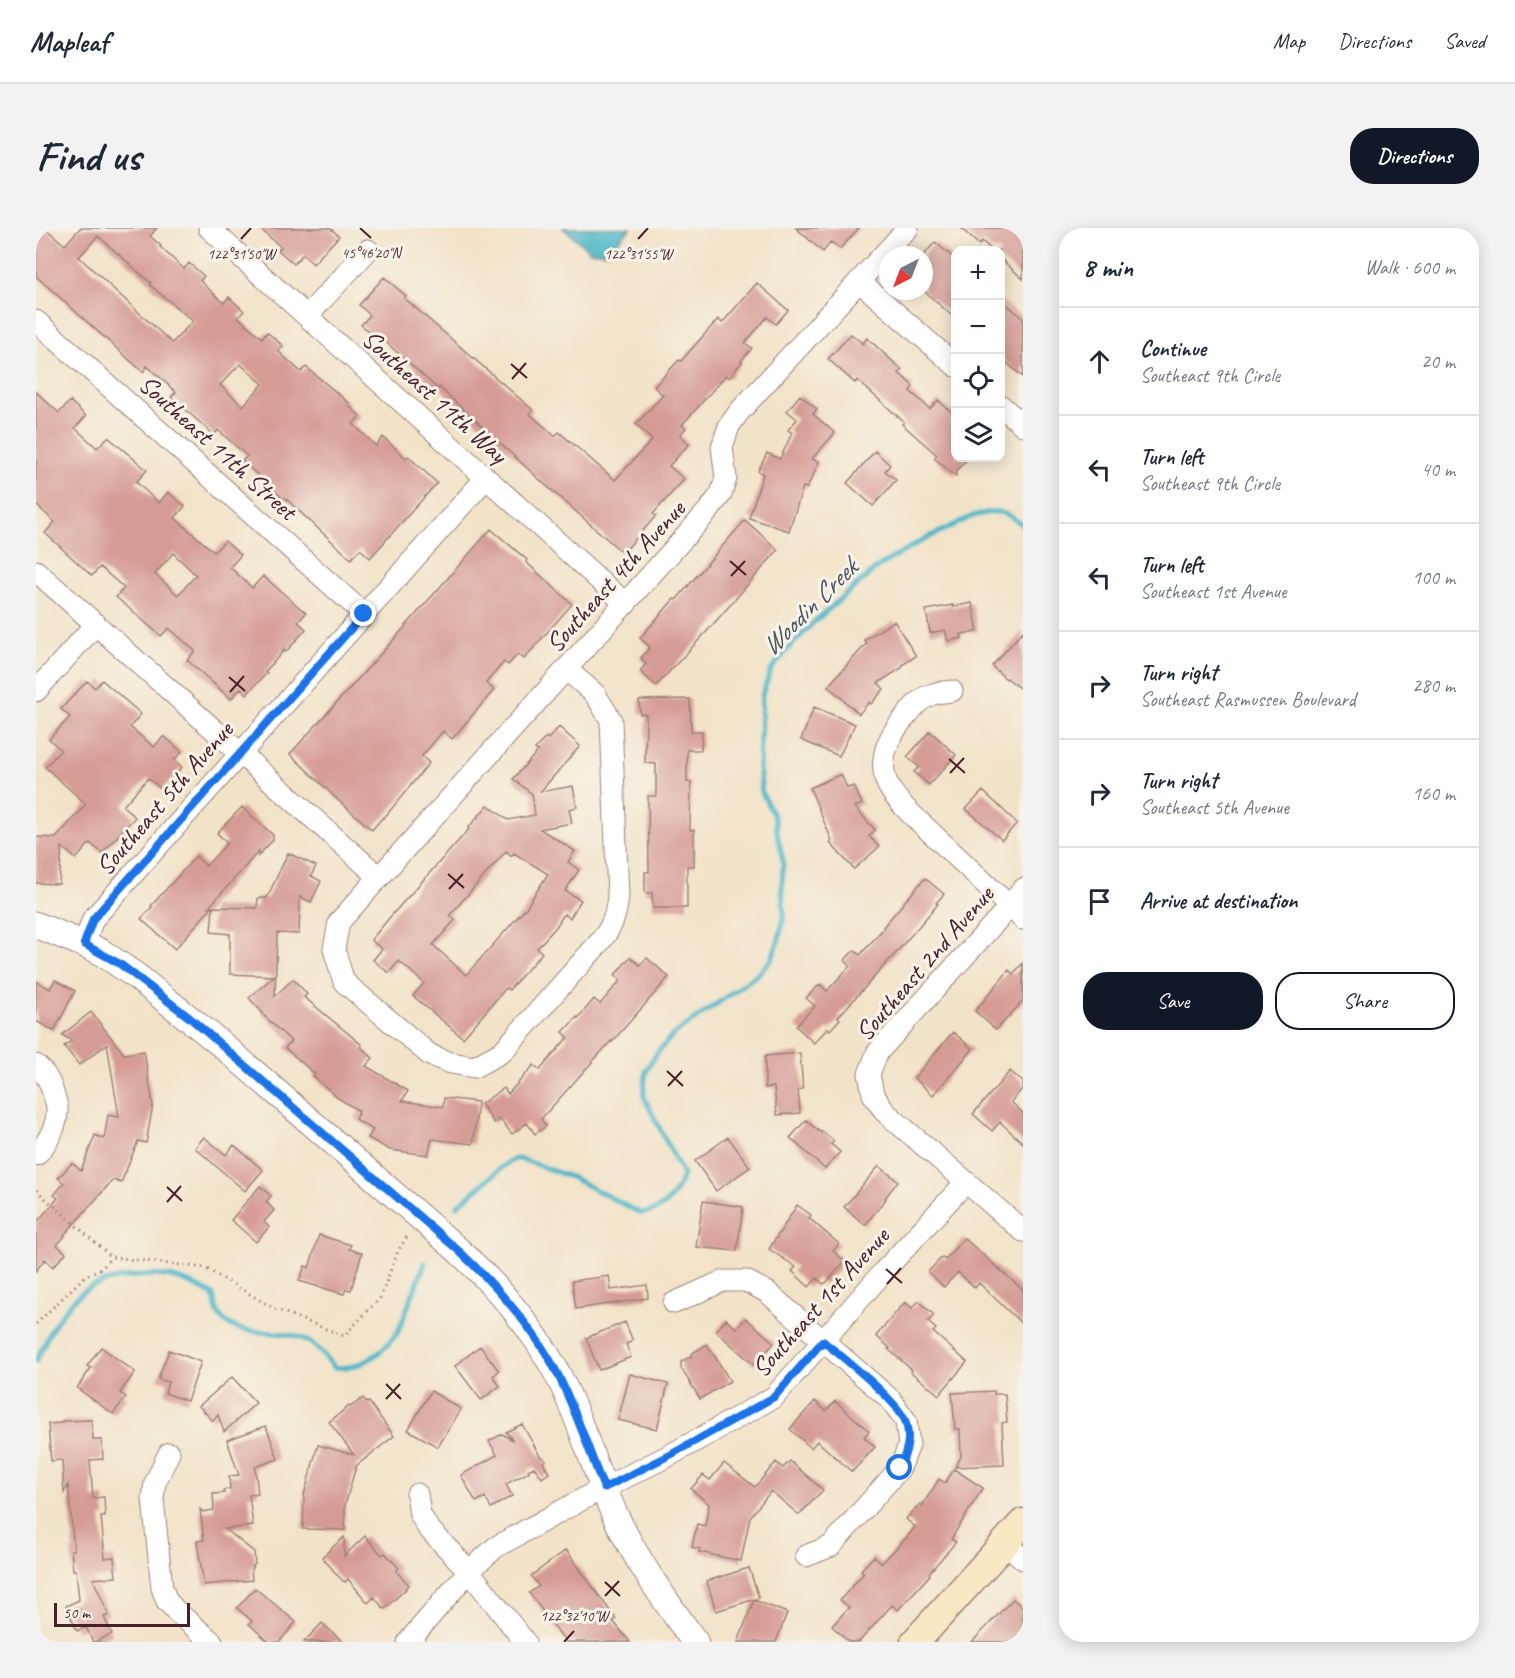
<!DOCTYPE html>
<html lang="en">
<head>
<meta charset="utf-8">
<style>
  body { margin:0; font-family:Caveat,sans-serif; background:#f2f2f3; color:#1f2937 }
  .controls { position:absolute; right:18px; top:18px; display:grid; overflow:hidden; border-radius:12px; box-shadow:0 3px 15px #0003 }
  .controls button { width:54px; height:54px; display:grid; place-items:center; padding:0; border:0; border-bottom:2px solid #e0e1e3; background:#fff; color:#1f2937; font:30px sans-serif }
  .compass { position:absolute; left:843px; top:18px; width:54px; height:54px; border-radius:50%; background:#fff; box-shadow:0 3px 15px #0003; rotate:222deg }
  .scale { position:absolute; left:18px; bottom:15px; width:136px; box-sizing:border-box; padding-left:6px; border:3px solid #4a1f2b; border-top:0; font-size:16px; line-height:21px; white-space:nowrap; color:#4a1f2b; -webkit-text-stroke:4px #f7f3e8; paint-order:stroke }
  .stop { position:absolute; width:18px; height:18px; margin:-14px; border:4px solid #1a73e8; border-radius:50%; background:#fff }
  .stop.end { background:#1a73e8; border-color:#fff; box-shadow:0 2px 6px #0008 }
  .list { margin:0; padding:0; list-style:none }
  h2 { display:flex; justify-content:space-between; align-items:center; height:78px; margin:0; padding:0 24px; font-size:26px }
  h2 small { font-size:20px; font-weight:400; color:#747a83 }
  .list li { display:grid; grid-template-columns:39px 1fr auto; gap:18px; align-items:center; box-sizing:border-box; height:108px; padding:0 24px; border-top:2px solid #e0e1e3 }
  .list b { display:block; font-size:22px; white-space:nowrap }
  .list p { margin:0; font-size:20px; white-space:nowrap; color:#747a83 }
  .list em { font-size:20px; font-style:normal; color:#747a83 }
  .actions { display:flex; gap:12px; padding:18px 24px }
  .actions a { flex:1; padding:14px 0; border:2px solid #111827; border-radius:24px; text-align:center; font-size:21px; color:#111827 }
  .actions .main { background:#111827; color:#fff }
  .icon { flex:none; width:33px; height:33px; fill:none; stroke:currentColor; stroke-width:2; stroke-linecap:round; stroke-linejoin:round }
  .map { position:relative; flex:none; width:987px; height:1414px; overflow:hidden; border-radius:24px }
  header { display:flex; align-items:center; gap:36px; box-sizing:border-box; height:84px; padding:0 30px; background:#fff; border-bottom:2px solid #e0e1e3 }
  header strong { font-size:28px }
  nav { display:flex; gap:33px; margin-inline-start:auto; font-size:21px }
  .intro { display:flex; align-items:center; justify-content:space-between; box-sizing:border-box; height:144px; padding:0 36px }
  h1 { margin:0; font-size:42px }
  .button { padding:15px 27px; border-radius:24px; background:#111827; color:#fff; font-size:21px; font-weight:700 }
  main { display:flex; gap:36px; padding:0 36px }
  aside { flex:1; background:#fff; border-radius:24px; box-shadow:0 3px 15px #0003 }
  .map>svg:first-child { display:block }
</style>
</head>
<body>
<header>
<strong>Mapleaf</strong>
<nav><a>Map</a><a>Directions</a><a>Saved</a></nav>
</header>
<div class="intro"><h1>Find us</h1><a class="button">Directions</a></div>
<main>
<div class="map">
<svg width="987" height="1414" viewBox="0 0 987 1414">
  <rect width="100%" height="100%" fill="#f7f3e8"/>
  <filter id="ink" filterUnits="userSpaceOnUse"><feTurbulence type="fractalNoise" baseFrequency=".0167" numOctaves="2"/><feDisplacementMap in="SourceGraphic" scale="12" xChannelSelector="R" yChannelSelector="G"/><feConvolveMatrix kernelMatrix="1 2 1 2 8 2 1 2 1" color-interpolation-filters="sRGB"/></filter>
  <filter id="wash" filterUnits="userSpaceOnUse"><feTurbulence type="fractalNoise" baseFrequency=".008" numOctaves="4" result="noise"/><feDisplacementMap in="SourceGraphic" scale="24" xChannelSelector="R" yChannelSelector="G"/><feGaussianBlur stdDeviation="1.35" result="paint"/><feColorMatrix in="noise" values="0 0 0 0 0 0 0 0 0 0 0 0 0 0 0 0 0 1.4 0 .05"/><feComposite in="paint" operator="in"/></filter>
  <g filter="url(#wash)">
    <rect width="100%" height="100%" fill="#f2e3c8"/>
    <path fill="#4bb6c8" stroke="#4a6a7a" stroke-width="1.5" d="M527,0H595L571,25L554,23Z"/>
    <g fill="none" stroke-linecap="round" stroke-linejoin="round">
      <path stroke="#4bb6c8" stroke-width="5" d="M421,978L471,935L479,931L488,932L537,950L604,985C627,985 640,967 647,947L608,869V860L610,843L620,826L637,807L722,746L735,732L742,715L748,688L746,661L747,633L738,589L726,565L723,539L726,467L735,442L751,422L779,393L843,338L887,312L937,288L955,284H964L974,288L987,297
        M0,1133C5,1124 9,1114 14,1104C20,1093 33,1076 42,1068C60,1050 111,1044 135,1049C150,1053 164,1059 177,1067C179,1073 180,1080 182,1085C196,1111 239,1100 263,1109C279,1115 287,1126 298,1139C324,1143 348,1124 362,1104L389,1035"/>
    </g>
    <g id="blocks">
      <path fill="#d59c95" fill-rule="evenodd" d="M44,0H121L114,8L125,18L124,19L148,41L153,35L168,48L164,53L188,75L193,69L208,83L202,89L226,110L231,104L247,118L242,123L265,144L270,139L313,175L312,177L324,188L317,196L340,218L347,209L370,230L372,228L401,255L334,330L324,321L315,331L249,270L248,271L206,233L211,228L182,202L178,207L135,169L140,164L111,138L107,144L0,48V13L10,1L29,17ZM62,8L115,55L114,57L157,93L136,115L43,29ZM204,136L227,156L207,178L184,157Z
        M223,0H294L303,8L277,36L267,26L258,36L242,22L245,19Z
        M760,0H823L804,21L795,14L787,24Z
        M925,0H987V51L964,30V22H956L946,13L943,17Z
        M899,14L920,32V91L888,63V27Z
        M348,49L370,68L368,70L497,182L494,186L519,208L523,204L579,252L616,212L600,196L627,167L618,159L643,132L645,133L682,91L686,95L721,55L752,82L740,96L731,89L709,115L716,120L705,133L706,134L693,150L690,147L646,197L650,200L644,207L653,216L633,238L648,251L617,286L620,288L587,325L504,252L403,159L402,161L343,108L341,110L325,97L334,87L323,77Z
        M964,71L987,90V149L964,129Z
        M815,106L827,116L831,110L866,142L863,145L877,158L874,163L894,181L902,172L920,188V230H932L920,243V248L898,230L901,227L866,196L868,194L821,152L819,155L792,131Z
        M0,164L23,185L34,173L50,188L39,200L61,220L72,209L111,242L100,254L123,275L132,264L149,278L139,290L178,324L189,313L205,327L194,339L216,360L227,348L270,385L262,394L270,401L250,424L248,422L229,444L231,445L211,466L205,460L195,471L151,432L159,423L133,400L125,408L80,369L88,360L64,339L56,348L9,305L19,294L0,277ZM137,325L160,347L142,367L119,346Z
        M764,167L781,181L777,186L799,205L776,231L783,234L771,260L767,259L753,303L713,290L727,246L722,243L731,225L744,231L756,205L752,202L761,191L751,183Z
        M839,223L854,237L849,243L860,252L837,278L811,255Z
        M709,292L742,322L674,400L620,458L604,443L610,436L605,430L614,419L604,410L638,371L640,372Z
        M455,301L491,332L490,334L536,376L488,431L482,426L472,437L468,434L450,455L458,462L416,511L407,503L386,528L393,535L348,590L347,589L336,602L302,572L254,526L361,408Z
        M936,375L942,403L925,406L926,410L912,413L909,402L894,405L890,382L917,377V379Z
        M858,393L880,428L866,437L867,439L842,455L848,461L835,476L833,474L823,486L792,458L831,415L828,412Z
        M987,403V463L971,450L970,451L956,438Z
        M66,452L105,486L94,499L118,519L128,508L146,524L138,532L146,539L126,562L112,550L87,578L99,589L66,625L54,615L40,631L26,619L23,656L0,655V609L20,610L50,576L9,539L25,522L13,511L34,489L25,481L51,453L59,460Z
        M654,471L655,503H666L665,522H651V554H655L654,602H658V638H651V680H617L616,665H609V644H613L612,568H620V536L609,535L610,486H604L603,472Z
        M778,479L819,496L803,528L765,512Z
        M523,499L544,518L504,564L537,558L541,579L533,581L536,595L504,601L539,623L532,634L543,642L529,663L545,672L534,690L528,686L520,699L501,720L506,725L473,762L470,760L427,810L377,768L388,755L363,733L353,745L337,732L346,721L335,712L354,689L433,601L432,600L452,577L472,592L499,587L496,566L477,551L502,523L499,521L510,509L512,511ZM470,623L475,628L478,625L512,646L490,680L430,747L397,717L419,692L414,687Z
        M894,503L920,527L893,557L878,544L883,539L871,529Z
        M805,546L811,560L818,558L826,576L819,579L839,602L833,608L843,619L818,641L794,615L796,613L774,560Z
        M947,563L981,595L966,612L930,581Z
        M206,579L237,607V612L222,628L223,623L173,679H176L139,721L105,691L116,679L115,678L160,628L170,638L191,615L181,605Z
        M252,625L280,638L275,648L285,653L275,674L264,669L263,706L241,705L239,768L257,751L271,766L268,769L326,817L325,819L337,830L330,838L372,863L366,873L407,879L408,870L442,874L437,916L396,911L392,927L354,922L332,910L337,902L319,891L323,883L302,870L277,848L279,846L249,820L255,813L226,786L227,785L213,770L238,748L194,746V706L175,704L177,679L221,680L222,670H231Z
        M889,650L908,666L900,675L902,676L859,726L802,789L804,791L794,802L792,800L778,815L760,798L779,778L770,770L784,756L791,763L814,738L809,732L818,722L824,727L848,700L847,699Z
        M594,729L604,737L611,730L633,749L576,814L575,813L505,891L510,898L499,906L491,895L476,906L464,891L458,895L445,876L468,860L472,866L498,837L504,842L532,809L527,804L541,789L542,790L558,771L564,776L585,752L579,747Z
        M987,735V773L960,802L939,783L973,742L977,746Z
        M19,752L39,763L18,803L0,793V753L14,761Z
        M55,784L88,826L108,823L117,877L110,915L102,913L85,955L77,952L28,1007L29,1008L21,1017L30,1025L17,1039L9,1031L0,1043V995L22,970L18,967L28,955L22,950L36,935L45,943L59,907L68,911L72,887L83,889L71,816L43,837L28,818L36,813L26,807Z
        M917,804L937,821L897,867L878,850Z
        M764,825L767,861L762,862L764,885L741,887L738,859L729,860V828Z
        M974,843L987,854V860L975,874L987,885V915L964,894L956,903L937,886Z
        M770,892L785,905L786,903L798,913L795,916L804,924L789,941L754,910Z
        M168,909L190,927L198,917L227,942L209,963L159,920Z
        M692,909L714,939L680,963L659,933Z
        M843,938L862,953L849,970L850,971L829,997L808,979Z
        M224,958L235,968L230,974L238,982L228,994L233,999L220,1014L195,992Z
        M667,973L707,979L701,1023L660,1019Z
        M761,977L775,987L773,990L803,1016L797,1023L809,1033L791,1054L787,1056L781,1050L773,1059L756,1043L760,1039L733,1021Z
        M283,1007L315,1017L313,1021L326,1025L315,1062L310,1061L308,1066L263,1053L269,1038L273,1040Z
        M928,1010L987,1062V1097L943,1055L939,1060L922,1044L908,1059L892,1044L906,1029L909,1032Z
        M573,1048L575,1062L611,1057L612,1070L540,1081L536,1053Z
        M883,1073L898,1087L892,1094L900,1101L897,1104L931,1134L903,1167L875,1144L876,1142L852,1121L854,1120L840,1108L869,1074L876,1080Z
        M710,1090L738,1115L718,1137L680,1103L690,1091L700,1100Z
        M589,1094L597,1113L590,1116L595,1129L563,1142L550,1110Z
        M671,1116L694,1153L664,1171L645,1140V1134L656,1128L655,1126Z
        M444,1118L463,1143L457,1148L464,1158L445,1172L419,1138Z
        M65,1119L99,1144L84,1165L90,1169L77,1186L41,1160L55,1140L51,1138Z
        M133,1122L165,1134L151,1173L129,1165L132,1154L122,1151Z
        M594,1146L632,1156L621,1201L582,1192Z
        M196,1149L220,1175L188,1204L182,1187L177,1193L163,1178Z
        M395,1163L425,1181L402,1219L372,1202Z
        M958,1163V1166H969L971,1194L966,1195L968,1237L919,1239L925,1229L924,1201H919L916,1165Z
        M327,1170L331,1175L333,1174L358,1208L320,1238L309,1277V1302L267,1301L268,1267L282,1217L318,1227L293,1194L313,1178L314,1179Z
        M779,1173L790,1183L799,1173L833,1203L828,1209L839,1219L816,1244L781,1213L775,1220L754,1201Z
        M56,1192L57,1212H66L67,1231L54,1232L57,1270L68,1269L69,1289H65L69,1330L78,1329L80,1349L57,1351L73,1387L68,1389L76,1406L59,1414H57L50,1399L41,1403L30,1378L43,1372L40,1342H37L35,1322H38L32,1257L28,1265L26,1232L15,1233L12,1196L26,1195V1193Z
        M486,1196L504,1228L510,1232L507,1234L513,1245L506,1250L498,1239L492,1242L493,1244L470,1256L476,1268L455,1280L449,1269L440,1274L425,1247L461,1227L453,1213L466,1206L477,1212L470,1204Z
        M230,1198L242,1231L219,1239L222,1266L213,1267L217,1298L189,1301L218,1324L219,1336L215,1341L216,1352L168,1357L161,1313L168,1312L164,1281L167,1284L178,1282L177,1266L188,1265L187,1262L194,1261L193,1248L203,1247L191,1212Z
        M754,1233L787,1262L763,1287L735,1263L714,1289L705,1333L663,1324L664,1321L656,1319L661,1296L669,1298L673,1276L655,1261L667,1247L674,1252L688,1235L719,1259L740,1234L747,1240Z
        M918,1241L947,1260L915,1311L920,1314L893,1345L894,1347L862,1382L856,1377L823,1414H813L796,1398L813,1379L804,1372L828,1345L825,1342L838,1328L846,1335L871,1309L879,1299L870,1291L884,1276L886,1278L903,1251L909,1255Z
        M329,1308L346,1327L349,1325L363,1340L360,1343L373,1357L369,1360L370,1361L348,1381L338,1369L332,1375L312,1351L309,1354L307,1353L298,1344V1343L286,1329L308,1309V1328Z
        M530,1322L580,1391L577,1393L594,1414H530L493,1365L503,1358L495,1348Z
        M713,1340L723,1370L680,1383L671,1353Z
        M219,1360L260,1394L243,1414H233L213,1396L216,1393L201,1380Z
        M977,1371L987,1380V1414H936Z
        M718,1372L751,1385L740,1414H702Z
        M286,1395L307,1414H268Z"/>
    </g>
  </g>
  <g filter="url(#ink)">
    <use href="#blocks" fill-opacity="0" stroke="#9e817a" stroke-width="1.5"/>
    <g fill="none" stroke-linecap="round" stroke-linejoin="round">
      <defs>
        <path id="minor" d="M173,0L590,376
          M823,53L920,138
          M271,88L332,22
          M0,93L328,386
          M964,177L987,197
          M0,343L343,649
          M531,442L559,466L575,492L582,668C580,689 576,699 563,715L466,824L438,839L415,835L394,827L308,754L298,721L303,694L673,282L685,266L690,250L686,219L693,198L703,184L872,0
          M0,463L60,396
          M916,463C910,464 903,464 897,466C886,469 879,477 872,486C856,503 843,524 849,549C852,562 863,573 872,583L987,691
          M987,661L973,679L841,825L833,846L837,866L849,884L987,1003
          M48,716L57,691L449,251
          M0,837C7,843 13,852 16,861C17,867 21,874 21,880C22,898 12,914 0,927
          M638,1075L687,1053H710L731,1064L855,1172L870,1193L873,1217L864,1240L795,1318L770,1328
          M133,1225L119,1255L117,1271L126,1360L131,1373L140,1383L176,1414
          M381,1266L384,1286L392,1300L433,1343L489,1414
          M969,1315L987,1331
          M372,1414L433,1343L460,1319L556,1266L636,1226L738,1169L848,1043L930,954"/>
        <path id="tertiary" d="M0,697L48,716L65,724L100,748L185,816L423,1023C464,1061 502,1105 526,1155C547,1198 559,1244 579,1287C600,1332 630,1374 659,1414"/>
        <path id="secondary" d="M879,1414L987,1295"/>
      </defs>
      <use href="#minor" stroke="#9e817a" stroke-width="23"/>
      <use href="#tertiary" stroke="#9e817a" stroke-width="28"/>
      <use href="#secondary" stroke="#9e817a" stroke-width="31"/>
      <path stroke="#9e817a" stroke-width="3" stroke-dasharray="1.5 4.5" stroke-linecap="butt" d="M0,962L75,1029L169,1040L239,1081L308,1108L344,1070L362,1023L372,1007
        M0,1096L49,1048L67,1039L75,1029"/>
      <use href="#minor" stroke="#fff" stroke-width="21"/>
      <use href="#tertiary" stroke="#fff" stroke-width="26"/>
      <use href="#secondary" stroke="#f8e8c3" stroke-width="28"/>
    </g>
  </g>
  <g fill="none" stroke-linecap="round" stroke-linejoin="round" filter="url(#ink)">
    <path stroke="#1a73e8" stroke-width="8" d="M328,386L57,691L48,716L84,736L154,790L423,1023C459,1057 495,1096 519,1141C539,1179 552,1221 568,1260L636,1226L738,1169L787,1113C806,1129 864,1174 870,1195C875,1212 870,1224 864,1240"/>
  </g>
  <path fill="none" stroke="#4a1f2b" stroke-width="2" d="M324,0L335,10M205,11L215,0M602,11L612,0M475,136L491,150M476,151L490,135M694,333L710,347M695,348L709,333M193,449L209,463M194,464L208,448M913,531L929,545M914,545L928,530M412,646L428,660M413,661L427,646M631,843L647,858M632,858L646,843M131,959L146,973M131,974L145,958M850,1041L866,1055M851,1056L865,1040M350,1156L365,1171M350,1171L364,1156M569,1354L584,1368M569,1368L583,1353M528,1414L538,1403"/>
  <g text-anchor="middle" stroke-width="6" stroke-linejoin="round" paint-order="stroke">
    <g font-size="26" fill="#4a1f2b" stroke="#f7f3e8">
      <text transform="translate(399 168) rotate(42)" y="9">Southeast 11th Way</text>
      <text transform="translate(182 219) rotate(42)" y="9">Southeast 11th Street</text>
      <text transform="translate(579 348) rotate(-48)" y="9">Southeast 4th Avenue</text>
      <text transform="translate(128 570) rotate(-49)" y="9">Southeast 5th Avenue</text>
      <text transform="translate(888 735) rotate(-49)" y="9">Southeast 2nd Avenue</text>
      <text transform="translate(784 1074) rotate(-48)" y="9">Southeast 1st Avenue</text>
    </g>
    <g font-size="27" font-style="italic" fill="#4a5462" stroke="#f7f3e8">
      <text transform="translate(773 379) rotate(-45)" y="9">Woodin Creek</text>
    </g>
  </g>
  <g font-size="15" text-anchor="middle" fill="#4a1f2b" stroke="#f7f3e8" stroke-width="6" stroke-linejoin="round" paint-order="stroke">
    <text x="335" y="30">45°46'20"N</text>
    <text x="205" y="31">122°31'50"W</text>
    <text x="602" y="31">122°31'55"W</text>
    <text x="538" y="1393">122°32'10"W</text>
  </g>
</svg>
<div class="controls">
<button>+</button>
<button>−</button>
<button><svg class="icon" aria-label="locate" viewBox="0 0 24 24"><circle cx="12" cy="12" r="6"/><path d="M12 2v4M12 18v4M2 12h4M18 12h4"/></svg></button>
<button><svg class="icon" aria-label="layers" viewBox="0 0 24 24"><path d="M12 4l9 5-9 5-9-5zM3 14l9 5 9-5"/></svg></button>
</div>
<svg class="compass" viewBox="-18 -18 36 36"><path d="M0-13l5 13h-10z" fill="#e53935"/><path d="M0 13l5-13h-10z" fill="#747a83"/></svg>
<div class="scale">50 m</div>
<div class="stop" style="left:864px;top:1240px"></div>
<div class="stop end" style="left:328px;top:386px"></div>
</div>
<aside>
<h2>8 min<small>Walk · 600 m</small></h2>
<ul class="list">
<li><svg class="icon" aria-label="ahead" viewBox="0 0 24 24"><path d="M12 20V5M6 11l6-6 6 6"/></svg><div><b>Continue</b><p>Southeast 9th Circle</p></div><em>20 m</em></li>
<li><svg class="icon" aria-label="left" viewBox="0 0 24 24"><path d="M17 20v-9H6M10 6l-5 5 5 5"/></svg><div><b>Turn left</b><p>Southeast 9th Circle</p></div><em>40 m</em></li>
<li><svg class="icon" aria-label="left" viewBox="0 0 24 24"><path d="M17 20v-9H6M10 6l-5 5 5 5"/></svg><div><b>Turn left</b><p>Southeast 1st Avenue</p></div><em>100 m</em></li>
<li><svg class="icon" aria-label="right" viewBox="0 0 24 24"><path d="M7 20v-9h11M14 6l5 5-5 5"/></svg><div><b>Turn right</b><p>Southeast Rasmussen Boulevard</p></div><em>280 m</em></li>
<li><svg class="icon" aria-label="right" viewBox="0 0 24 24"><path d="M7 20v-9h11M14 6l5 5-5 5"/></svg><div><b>Turn right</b><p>Southeast 5th Avenue</p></div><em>160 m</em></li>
<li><svg class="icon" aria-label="arrive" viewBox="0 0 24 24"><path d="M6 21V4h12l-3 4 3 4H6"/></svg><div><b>Arrive at destination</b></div></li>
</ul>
<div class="actions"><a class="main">Save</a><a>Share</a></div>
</aside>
</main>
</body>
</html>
